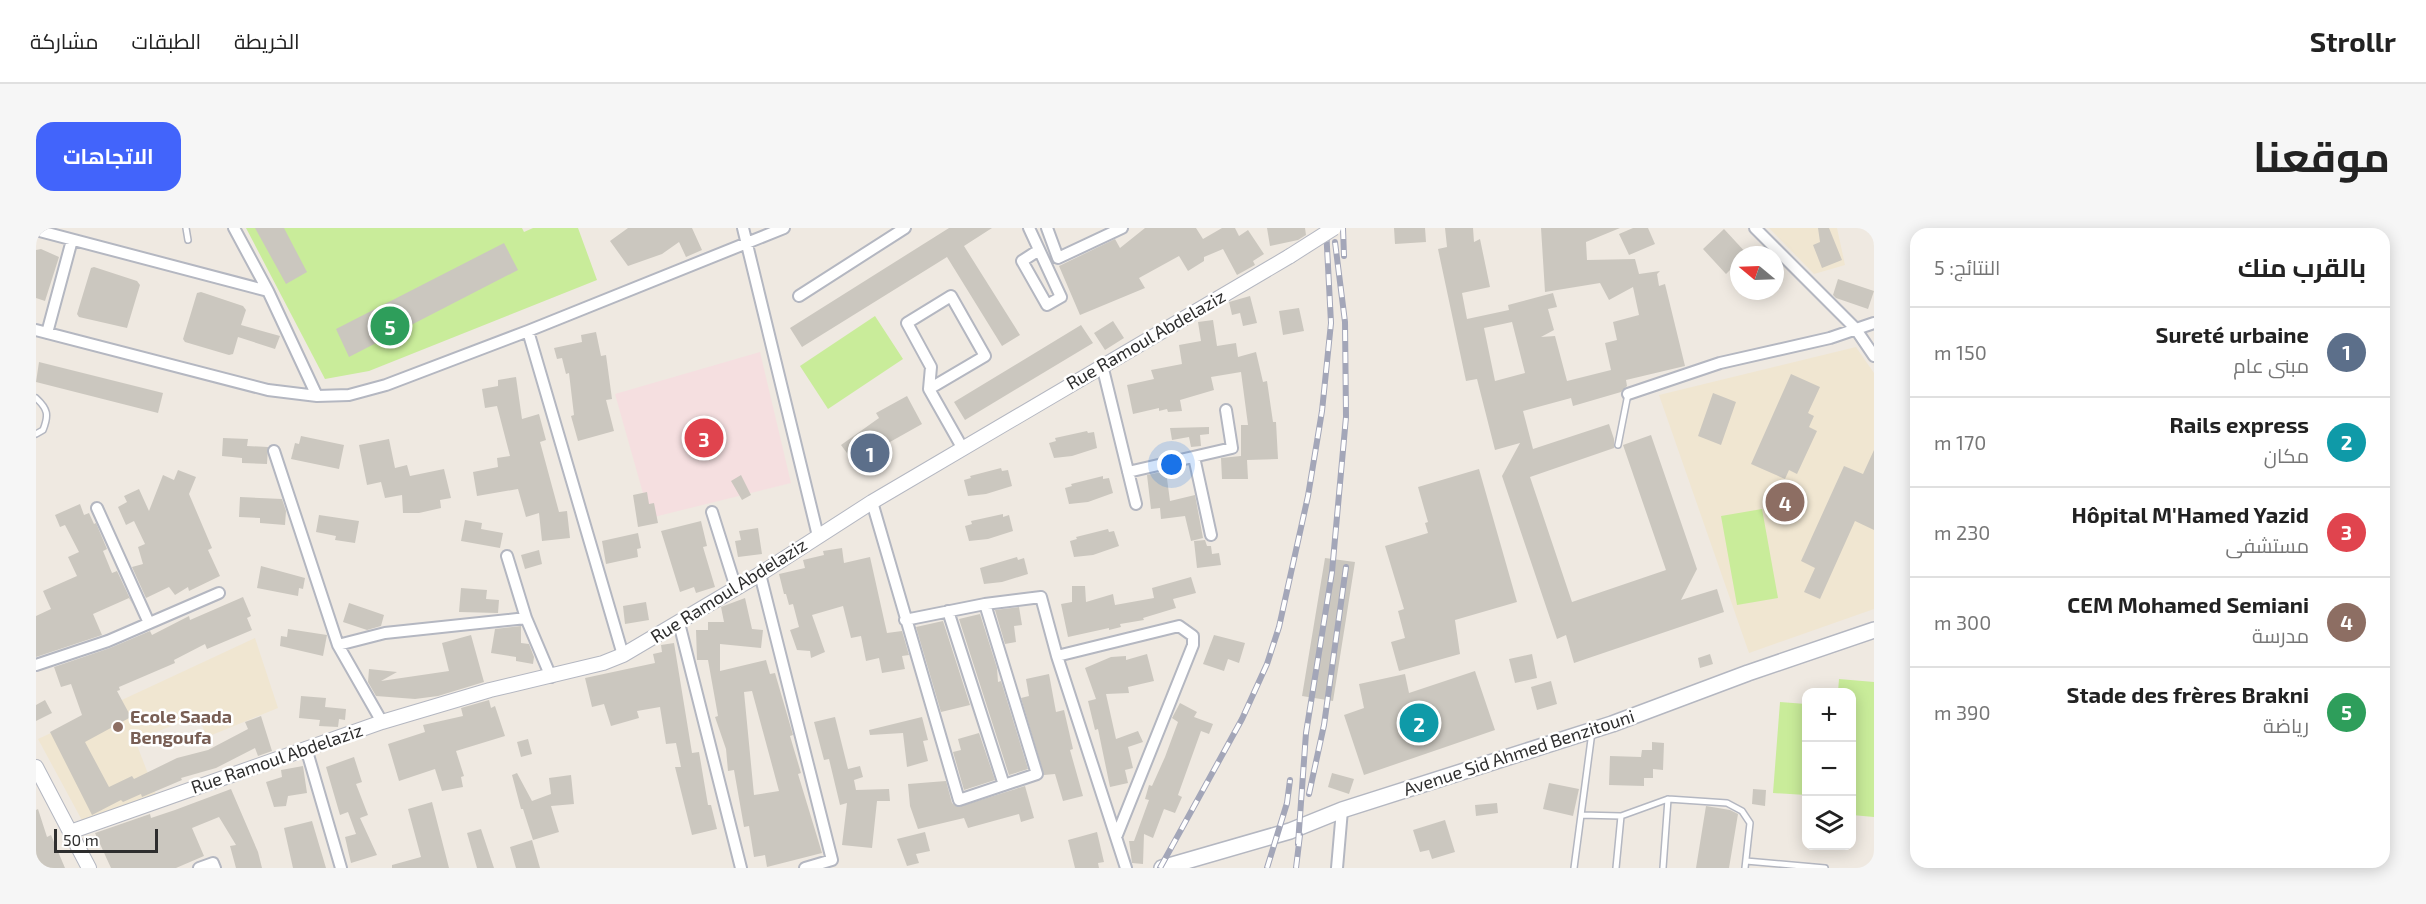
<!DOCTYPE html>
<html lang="ar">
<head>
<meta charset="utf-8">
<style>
  body { margin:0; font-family:"Exo 2",Cairo,sans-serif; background:#f6f6f6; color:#222; direction:rtl }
  .controls { position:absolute; right:18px; bottom:18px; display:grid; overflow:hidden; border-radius:12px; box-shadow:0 3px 15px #0003 }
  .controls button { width:54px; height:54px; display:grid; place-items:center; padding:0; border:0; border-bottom:2px solid #e0e0e0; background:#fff; color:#222; font:30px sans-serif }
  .compass { position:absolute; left:1694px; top:18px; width:54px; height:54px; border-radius:50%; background:#fff; box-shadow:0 3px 15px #0003; rotate:289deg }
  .scale { position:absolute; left:18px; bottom:15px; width:104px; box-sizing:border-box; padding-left:6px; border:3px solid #2e2e2e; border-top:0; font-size:16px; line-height:21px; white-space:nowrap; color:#2e2e2e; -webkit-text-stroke:4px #fff; paint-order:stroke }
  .you { position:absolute; left:1136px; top:237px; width:21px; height:21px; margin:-15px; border:4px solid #fff; border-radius:50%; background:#1a73e8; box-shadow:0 0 0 9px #1a73e833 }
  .badge { display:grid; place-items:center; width:39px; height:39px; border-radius:50%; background:#4264fb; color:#fff; font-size:20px; font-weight:700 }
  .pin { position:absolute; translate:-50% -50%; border:3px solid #fff; box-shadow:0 2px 6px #0006 }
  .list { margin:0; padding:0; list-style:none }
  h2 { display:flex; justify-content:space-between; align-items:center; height:78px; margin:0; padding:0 24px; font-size:26px }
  h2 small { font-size:20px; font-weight:400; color:#767676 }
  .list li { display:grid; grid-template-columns:39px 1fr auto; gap:18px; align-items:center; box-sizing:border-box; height:90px; padding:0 24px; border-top:2px solid #e0e0e0 }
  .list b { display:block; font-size:22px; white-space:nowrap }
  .list p { margin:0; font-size:20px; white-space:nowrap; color:#767676 }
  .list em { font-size:20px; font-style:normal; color:#767676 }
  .icon { flex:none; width:33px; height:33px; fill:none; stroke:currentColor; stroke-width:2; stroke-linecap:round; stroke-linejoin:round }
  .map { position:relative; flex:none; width:1838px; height:640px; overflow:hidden; direction:ltr; border-radius:18px }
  header { display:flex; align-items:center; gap:36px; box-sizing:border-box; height:84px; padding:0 30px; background:#fff; border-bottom:2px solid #e0e0e0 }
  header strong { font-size:28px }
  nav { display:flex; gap:33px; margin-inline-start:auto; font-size:21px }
  .intro { display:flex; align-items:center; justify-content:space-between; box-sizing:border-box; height:144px; padding:0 36px }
  h1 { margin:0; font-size:42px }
  .button { padding:15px 27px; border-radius:18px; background:#4264fb; color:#fff; font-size:21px; font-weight:700 }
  main { display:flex; gap:36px; padding:0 36px }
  aside { flex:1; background:#fff; border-radius:18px; box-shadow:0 3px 15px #0003 }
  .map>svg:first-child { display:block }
</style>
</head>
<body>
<header>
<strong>Strollr</strong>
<nav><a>الخريطة</a><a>الطبقات</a><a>مشاركة</a></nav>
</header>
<div class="intro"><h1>موقعنا</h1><a class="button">الاتجاهات</a></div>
<main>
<aside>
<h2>بالقرب منك<small>النتائج: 5</small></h2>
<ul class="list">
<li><span class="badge" style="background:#5c6f8a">1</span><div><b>Sureté urbaine</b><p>مبنى عام</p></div><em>150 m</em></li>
<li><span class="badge" style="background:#0f9aa8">2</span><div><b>Rails express</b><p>مكان</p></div><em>170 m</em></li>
<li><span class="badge" style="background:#e0444e">3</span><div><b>Hôpital M'Hamed Yazid</b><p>مستشفى</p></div><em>230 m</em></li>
<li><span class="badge" style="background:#8d6e63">4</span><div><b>CEM Mohamed Semiani</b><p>مدرسة</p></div><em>300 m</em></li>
<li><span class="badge" style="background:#2e9e5b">5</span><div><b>Stade des frères Brakni</b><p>رياضة</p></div><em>390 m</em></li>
</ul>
</aside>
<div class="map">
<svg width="1838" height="640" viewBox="0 0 1838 640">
  <rect width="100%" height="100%" fill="#efe9e1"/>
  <path fill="#f0e6d1" d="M1733,0H1801L1809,37L1778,46Z
    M1820,119L1838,145V381L1713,425L1623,167Z
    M219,410L242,480L171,509L162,488L99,512L121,569L48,596L2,511Z"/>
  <path fill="#f5dfe0" d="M724,124L755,255L614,290L579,166Z"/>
  <path fill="#c9ec9a" d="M210,0H486L488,4L497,0H542L561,52L333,143L289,151Z
    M839,88L867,131L792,181L764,138Z
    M1726,281L1742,370L1701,377L1685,288Z
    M1803,451L1838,454V589L1816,587V464H1802Z
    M1744,474L1770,476V567L1737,565Z"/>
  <path fill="#cbc7bf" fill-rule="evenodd" d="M219,0H248L271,44L250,56Z
    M592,0H656L666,22L650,29L643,14L626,26L592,38L574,13Z
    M913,0H956L928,18L984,107L966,118L911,29L766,119L754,100Z
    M1109,0H1160L1167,11L1186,0H1199L1203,8L1212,2L1228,26L1217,33L1219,37L1201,47L1187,21L1168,29V33L1152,43L1143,28L1103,50L1109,60L1044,87L1023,38L1079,11L1084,20Z
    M1231,0H1269L1270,7L1262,12L1234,18Z
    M1358,0H1389L1390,14L1359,16Z
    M1409,0H1437L1438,14L1444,11L1454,59L1426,65L1431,91L1473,82L1472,77L1517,65L1521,79L1512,81L1518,102L1505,109L1519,108L1531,153L1575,142L1569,115L1581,112L1577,94L1603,87L1597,59L1573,72L1564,55L1509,64L1505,0H1584L1550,14L1551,32L1599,31L1603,46L1624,43L1621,46L1623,58L1629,56L1649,138L1590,152L1591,158L1585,164L1537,178L1535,170L1487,183L1497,221L1573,196L1578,211V220L1494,249L1536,374L1630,342L1587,217L1615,207L1661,341L1645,372L1681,361L1688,384L1538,435L1530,407L1521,411L1466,248L1484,215L1459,222L1441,151L1430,153L1402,21L1411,19ZM1476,94L1489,145L1459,153L1448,100Z
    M1597,0H1612L1619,16L1593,27L1583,6Z
    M1782,0H1793L1806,32L1786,40L1777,17L1784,14Z
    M1688,1L1712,27H1703V33L1690,46L1667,21Z
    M468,15L482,42L313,129L300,101Z
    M5,21L23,29L9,73L0,70V22Z
    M58,39L101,53L104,57L91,100L43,89L41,86L55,40Z
    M1802,51L1838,63L1832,81L1800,70L1797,67Z
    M165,64L207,78L210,82L205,97L244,108L239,121L202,109L197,126L193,127L149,114L147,111L155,85L161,65Z
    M1214,68L1221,95L1207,98L1204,85L1196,87L1193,74Z
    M1263,80L1268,103L1247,107L1243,83Z
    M1177,92L1181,118L1200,115L1202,129L1220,124L1227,154L1231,153L1237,194H1240L1242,231L1211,232L1212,251H1186L1185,230L1205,228V197H1212L1205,144L1175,149L1178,162L1144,172L1146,183L1132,184L1131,181L1123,183V180L1097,186L1091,157L1118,151L1115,142L1146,136L1143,117L1165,113L1162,94Z
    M1077,93L1088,110L1069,122L1058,105Z
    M1045,97L1057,115L929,192L918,174Z
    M560,104L565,128L570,127L576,171L570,172L578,203L542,213L535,188L538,187L533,145L530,146L526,130L521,131L518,120L546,114L545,107Z
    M3,134L127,165L122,185L0,154Z
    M1755,146L1784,159L1772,185L1778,188L1773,199L1781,203L1761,246L1753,242L1749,251L1715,236Z
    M480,149L486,191L503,186L510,212L504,214L523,284L531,283L534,310L506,313L503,285L490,289L482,261L441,268L437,244L462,239L461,230L474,228L461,178L449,180L446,161L462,158V152Z
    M1677,165L1700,174L1685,217L1662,208Z
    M871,168L886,196L845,219L850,226L825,244L805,217L843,190L840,185Z
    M1173,199V206L1164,207L1165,218L1155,219L1153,209L1136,212L1134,200Z
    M1051,203L1052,205L1058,204L1061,220L1036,228L1018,230L1013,215L1020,213L1019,210Z
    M265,208L308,217L303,241L255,231L259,215L263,216Z
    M187,210L212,211L211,218L232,219L231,236L206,235V230L186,228Z
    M353,211L359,240L371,237L374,248L408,241L415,270L404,272L405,280L383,285H367L366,267L349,270L345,254L331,257L323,217Z
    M1838,222V302L1819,293L1784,371L1768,364L1779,340L1765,333L1808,238L1827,246Z
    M965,240L966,243L972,242L976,258L950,266L932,268L928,252L935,250L934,248Z
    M1443,241L1481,374L1419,392L1424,426L1363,443L1355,414L1369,410L1362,383L1368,381L1349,318L1392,305L1389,295L1392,294L1382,259Z
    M142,242L160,249L153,266L176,320L172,322L184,348L153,363L152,359L139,367L133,359L110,370L96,339L107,336L102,319L109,316L98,293L90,297L82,279L91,274L88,268L103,261L113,283L127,247L138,252Z
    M1130,243L1134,273L1159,267L1167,310L1155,313L1149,288L1125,291L1124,280L1115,281L1111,247Z
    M705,247L715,267L706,272L695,253Z
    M1067,248V251L1073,250L1077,265L1052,274L1033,276L1029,260L1036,258L1035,256Z
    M611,264L613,276L618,275L622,295L602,299L597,267Z
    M204,269L246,271L250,283L249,297L224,295V290L203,289Z
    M44,276L48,287L53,285L58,296L60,295L71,321L67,323L76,345L81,343L97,377L93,370L57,386L66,407L0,429V388L15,381L7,363L41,348L32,329L43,324L29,297L24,299L19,287Z
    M967,286V289L973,287L977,303L952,311L933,313L929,298L936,296L935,293Z
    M283,287L323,293L319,315L299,312L300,308L280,304Z
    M429,292L446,295L445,301L467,305L464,320L425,313Z
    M665,293L671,318L667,319L679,359L660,365L658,359L644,364L625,303Z
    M722,300L726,326L702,329L699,313L705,312L703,303Z
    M1072,301L1073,304L1078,303L1083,318L1057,327L1038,329L1034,313L1041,311L1040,309Z
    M602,305L605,320L601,321L602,329L570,336L566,313Z
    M1169,312L1171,318H1175L1176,326L1183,325L1185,337L1161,340L1158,313Z
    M806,320L808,335L834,329L851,405L866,403L873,427L866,428L869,441L846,445L843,430L830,433L825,408L815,410L807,378L776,387L789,424L775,430L774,423L761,422L754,402L763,399L757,376L753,377L750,366H748L743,346L769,340L767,332L788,327L787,323Z
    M503,322L506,336L489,341L485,327Z
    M981,329L982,332L988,330L992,346L966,354L948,356L944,340Z
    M1289,330L1319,334L1297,473L1266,468Z
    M225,338L269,350L267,361L263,360L262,368L221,360Z
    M1155,349L1160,365L1137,371L1140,380L1107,390L1108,392L1084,396L1085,399L1073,402V400L1032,409L1025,376L1036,374V358H1049L1050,374L1077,366L1079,377L1118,370L1116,360Z
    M425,360L451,362L450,371L463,372L462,385L423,384Z
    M207,369L215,388L211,390L216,402L171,421L169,416L138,432L139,435L83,459L84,462L81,463L95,489L49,514L73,559L96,548L98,551L141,530L172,522L212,501L209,494L225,488L236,523L222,528L219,520L180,540L145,550L146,552L106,569L105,566L87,574L85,572L56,587L14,504L46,487L35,456L25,459L18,439L74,420L114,403L116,407L153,388L154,392Z
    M709,370L716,401L727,402L725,420L684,416V443L730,432L734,446L739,445L757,507L754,508L765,545L762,546L786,625L731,639L729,627L718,629L713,598L708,599L698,542L692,543L690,521L679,489L682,488L672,432H661L660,402H672V394H688L685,379ZM716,463L743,563L718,567L708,464Z
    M610,374L613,392L589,396L587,378Z
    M313,375L348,387L345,398L331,402L307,394Z
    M983,379L986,397L978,398L980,414L969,416L959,382Z
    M944,386L961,440L962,454L965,453L992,541L973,547L923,391Z
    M907,393L934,477L905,484L880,399Z
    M485,398V415L493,416L498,429L497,436L480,433V429L455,425L459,401Z
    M252,401L291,407L287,428L244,418L245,408L251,409Z
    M435,407L448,454L402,468L379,471L340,468L332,454L333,441L361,444L345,453L413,443L406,415Z
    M1178,407L1209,415L1203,435L1192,431L1188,443L1167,436Z
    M638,415L656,525L663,524L672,577H675L681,601L656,607L639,539H645L640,515L630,516L624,479L601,483L603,490L575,498L568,476L556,479L549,450L619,435L617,426L626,424L625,417Z
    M1111,426L1118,453L1092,459L1093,465L1070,466L1080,511L1102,503L1107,514L1092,519L1097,540L1089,542L1092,555L1074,559L1062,501L1059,502L1052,473L1060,471L1049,440L1075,429L1090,428V432Z
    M1496,426L1501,450L1479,455L1473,431Z
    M1674,426L1677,436L1664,440L1662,430Z
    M1439,443L1459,502L1328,547L1308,487L1328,480L1323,456L1369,446L1373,465Z
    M1013,446L1020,484L1028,482L1037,521L1034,522L1047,568L1027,573L1019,546L1008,547L985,470L993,468L990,451Z
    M1515,453L1521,476L1501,482L1495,459Z
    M265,468L290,470L289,479L310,481L309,492L303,491L302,499L283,498L284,492L263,490Z
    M9,472L16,485L0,493V477Z
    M453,472L455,480L459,478L469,508L420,523L428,548L425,549L427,559L406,563L399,541L363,553L352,516L389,504L387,497L427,488L425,480Z
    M1144,475L1161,484L1158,489L1177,496L1173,506L1165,503L1142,567L1146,569L1139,585L1128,581L1117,610L1108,606L1107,636L1096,635L1093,613H1098L1113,572L1109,571L1113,557L1116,558L1129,529L1142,494L1136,490Z
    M799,489L812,541L824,538L827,549L818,552L820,562L853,561L854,573H841L836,620L806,617L811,575L804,577L793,531L788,532L778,494Z
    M886,489L892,512L887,513L892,533L871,539L867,505L834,507L833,502Z
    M943,505L959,552L928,562L917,524L925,522L922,511Z
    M492,511L496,526L485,529L481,514Z
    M1616,514L1628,515L1627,542L1617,541V550H1608V558L1573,557L1574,528L1605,529L1606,522H1616Z
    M318,529L326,554L320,556L332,587L324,590L341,627L315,635L309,609L320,606L312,584L304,587L290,539Z
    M267,538L271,565L252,568L250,578L238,579L230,554L246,549L245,542Z
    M481,545L496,573L515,566L513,550L535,547L538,576L515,578L523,604L497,612L487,581H485L476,547Z
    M1296,545L1318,551L1313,566L1292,559Z
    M910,553L916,575L922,579L989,558L998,590L985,594L983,586L932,600L928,590L882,601L874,578L872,556Z
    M1513,555L1543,561L1537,588L1507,581Z
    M195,561L222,624L226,640H200L194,618L200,617L183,589L156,600L168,628L140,640H75L59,605L114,586L115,590L139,582Z
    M1717,561L1730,562L1729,578L1716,576Z
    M396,574L413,640H356V637L385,629L372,581Z
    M1461,575L1462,585L1440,588L1439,577Z
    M1670,578L1694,582L1702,586L1693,640H1660Z
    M2,581L11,609L15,607L29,640H0V582Z
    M1409,592L1419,624L1396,631L1393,622L1384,624L1377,602Z
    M276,593L290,640H257L248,600Z
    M445,601L458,640H441L431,605Z
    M889,604L894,623L880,626L883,635L871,638L861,611Z
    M1061,604L1068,634L1062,635L1063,640H1039L1032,612Z
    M496,612L504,640H480L474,619Z"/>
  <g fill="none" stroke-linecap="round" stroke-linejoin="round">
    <defs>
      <path id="service" d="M150,0L152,12
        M0,170C12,181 13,187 7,202L0,206
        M1582,217L1592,166
        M1545,587L1585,588L1632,571L1691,575L1706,583L1714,595L1709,640
        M1710,633L1789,640
        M1538,640L1556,504
        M1580,640L1585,588
        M1627,640L1632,571"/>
      <path id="minor" d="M707,0L782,308
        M993,0L1025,69L1011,77L986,33L1003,22
        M1011,0L1022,30L1086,0
        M1719,0L1819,100L1838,128
        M0,2L232,63L198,0
        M232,63L281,168
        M763,68L869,0
        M0,102L232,162L281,168L313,167L350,157L492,103L748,0
        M492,103L587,427
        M11,105L36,12
        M1066,137L1100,276
        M893,161L949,128L915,68L871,95L895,139L893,161L927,221
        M1592,166L1684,135L1794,110L1838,95
        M238,223L302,417L346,494
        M1158,229L1175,307
        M1092,244L1196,220L1190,182
        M836,274L923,572L1001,546L949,376
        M61,280L113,395
        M676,284L700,360
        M471,328L490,390L515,449
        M724,346L796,632L769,640
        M912,383L968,557
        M869,392L949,376L1005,369L1021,428L1090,640
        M643,395L705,640
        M302,417L349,405L490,390
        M1021,428L1143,398L1157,408V417L1081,607
        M0,437L72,413L183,365
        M270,520L305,640
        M163,640L177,635L179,640
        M1301,640L1306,582"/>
      <path id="tertiary" d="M0,539L53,640
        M34,604L346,494L454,462L567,435L587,427L724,346L836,274L1254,28"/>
      <path id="secondary" d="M1126,640L1254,603L1306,582L1576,496L1712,445L1838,402"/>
    </defs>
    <use href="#service" stroke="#b4b7c1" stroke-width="8"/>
    <use href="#minor" stroke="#b4b7c1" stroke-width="14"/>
    <use href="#tertiary" stroke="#b4b7c1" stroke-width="16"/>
    <use href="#secondary" stroke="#b4b7c1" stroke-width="18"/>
    <use href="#service" stroke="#fff" stroke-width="5"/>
    <use href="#minor" stroke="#fff" stroke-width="10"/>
    <use href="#tertiary" stroke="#fff" stroke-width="14"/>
    <use href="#secondary" stroke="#fff" stroke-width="15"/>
    <defs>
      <path id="rail" d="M1307,0L1308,28
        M1273,566L1288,497L1310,339
        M1262,616L1270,505L1296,344L1310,189L1309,94L1299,14
        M1124,640L1206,491L1231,436L1243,399L1272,268L1286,183L1295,95L1290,0
        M1231,640L1251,575L1254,552
        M1260,640L1264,607"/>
    </defs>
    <use href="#rail" stroke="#a3a6b8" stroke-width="6"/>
    <use href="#rail" stroke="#fff" stroke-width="4" stroke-dasharray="11" stroke-linecap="butt"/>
    <defs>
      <path id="tertiary-bridge" d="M1254,28L1298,0"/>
    </defs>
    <use href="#tertiary-bridge" stroke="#b4b7c1" stroke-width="16" stroke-linecap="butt"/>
    <use href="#tertiary-bridge" stroke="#fff" stroke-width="14"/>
  </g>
  <circle fill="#8d6e63" stroke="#fff" stroke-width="2" cx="82" cy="499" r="6"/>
  <g text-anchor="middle" stroke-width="5" stroke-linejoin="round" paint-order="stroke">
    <g font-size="18" fill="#2e2e2e" stroke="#fff">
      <text transform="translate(1110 112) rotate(-30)" y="6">Rue Ramoul Abdelaziz</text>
      <text transform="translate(693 363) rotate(-32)" y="6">Rue Ramoul Abdelaziz</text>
      <text transform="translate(1483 525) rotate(-18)" y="6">Avenue Sid Ahmed Benzitouni</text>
      <text transform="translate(241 531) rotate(-19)" y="6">Rue Ramoul Abdelaziz</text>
    </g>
    <g font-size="18" font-weight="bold" fill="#785e54" stroke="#fff" text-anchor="start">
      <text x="94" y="495">Ecole Saada<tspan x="94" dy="21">Bengoufa</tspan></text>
    </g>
  </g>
</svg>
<div class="controls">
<button>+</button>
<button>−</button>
<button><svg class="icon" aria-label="layers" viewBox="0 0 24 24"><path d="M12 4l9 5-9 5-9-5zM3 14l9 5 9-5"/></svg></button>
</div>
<svg class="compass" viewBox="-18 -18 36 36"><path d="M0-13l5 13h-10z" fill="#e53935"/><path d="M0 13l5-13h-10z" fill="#767676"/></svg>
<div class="scale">50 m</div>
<div class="you"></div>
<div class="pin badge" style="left:834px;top:225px;background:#5c6f8a">1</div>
<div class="pin badge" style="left:1383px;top:495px;background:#0f9aa8">2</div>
<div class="pin badge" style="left:668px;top:210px;background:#e0444e">3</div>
<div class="pin badge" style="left:1749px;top:274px;background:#8d6e63">4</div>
<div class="pin badge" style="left:354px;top:98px;background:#2e9e5b">5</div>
</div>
</main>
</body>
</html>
